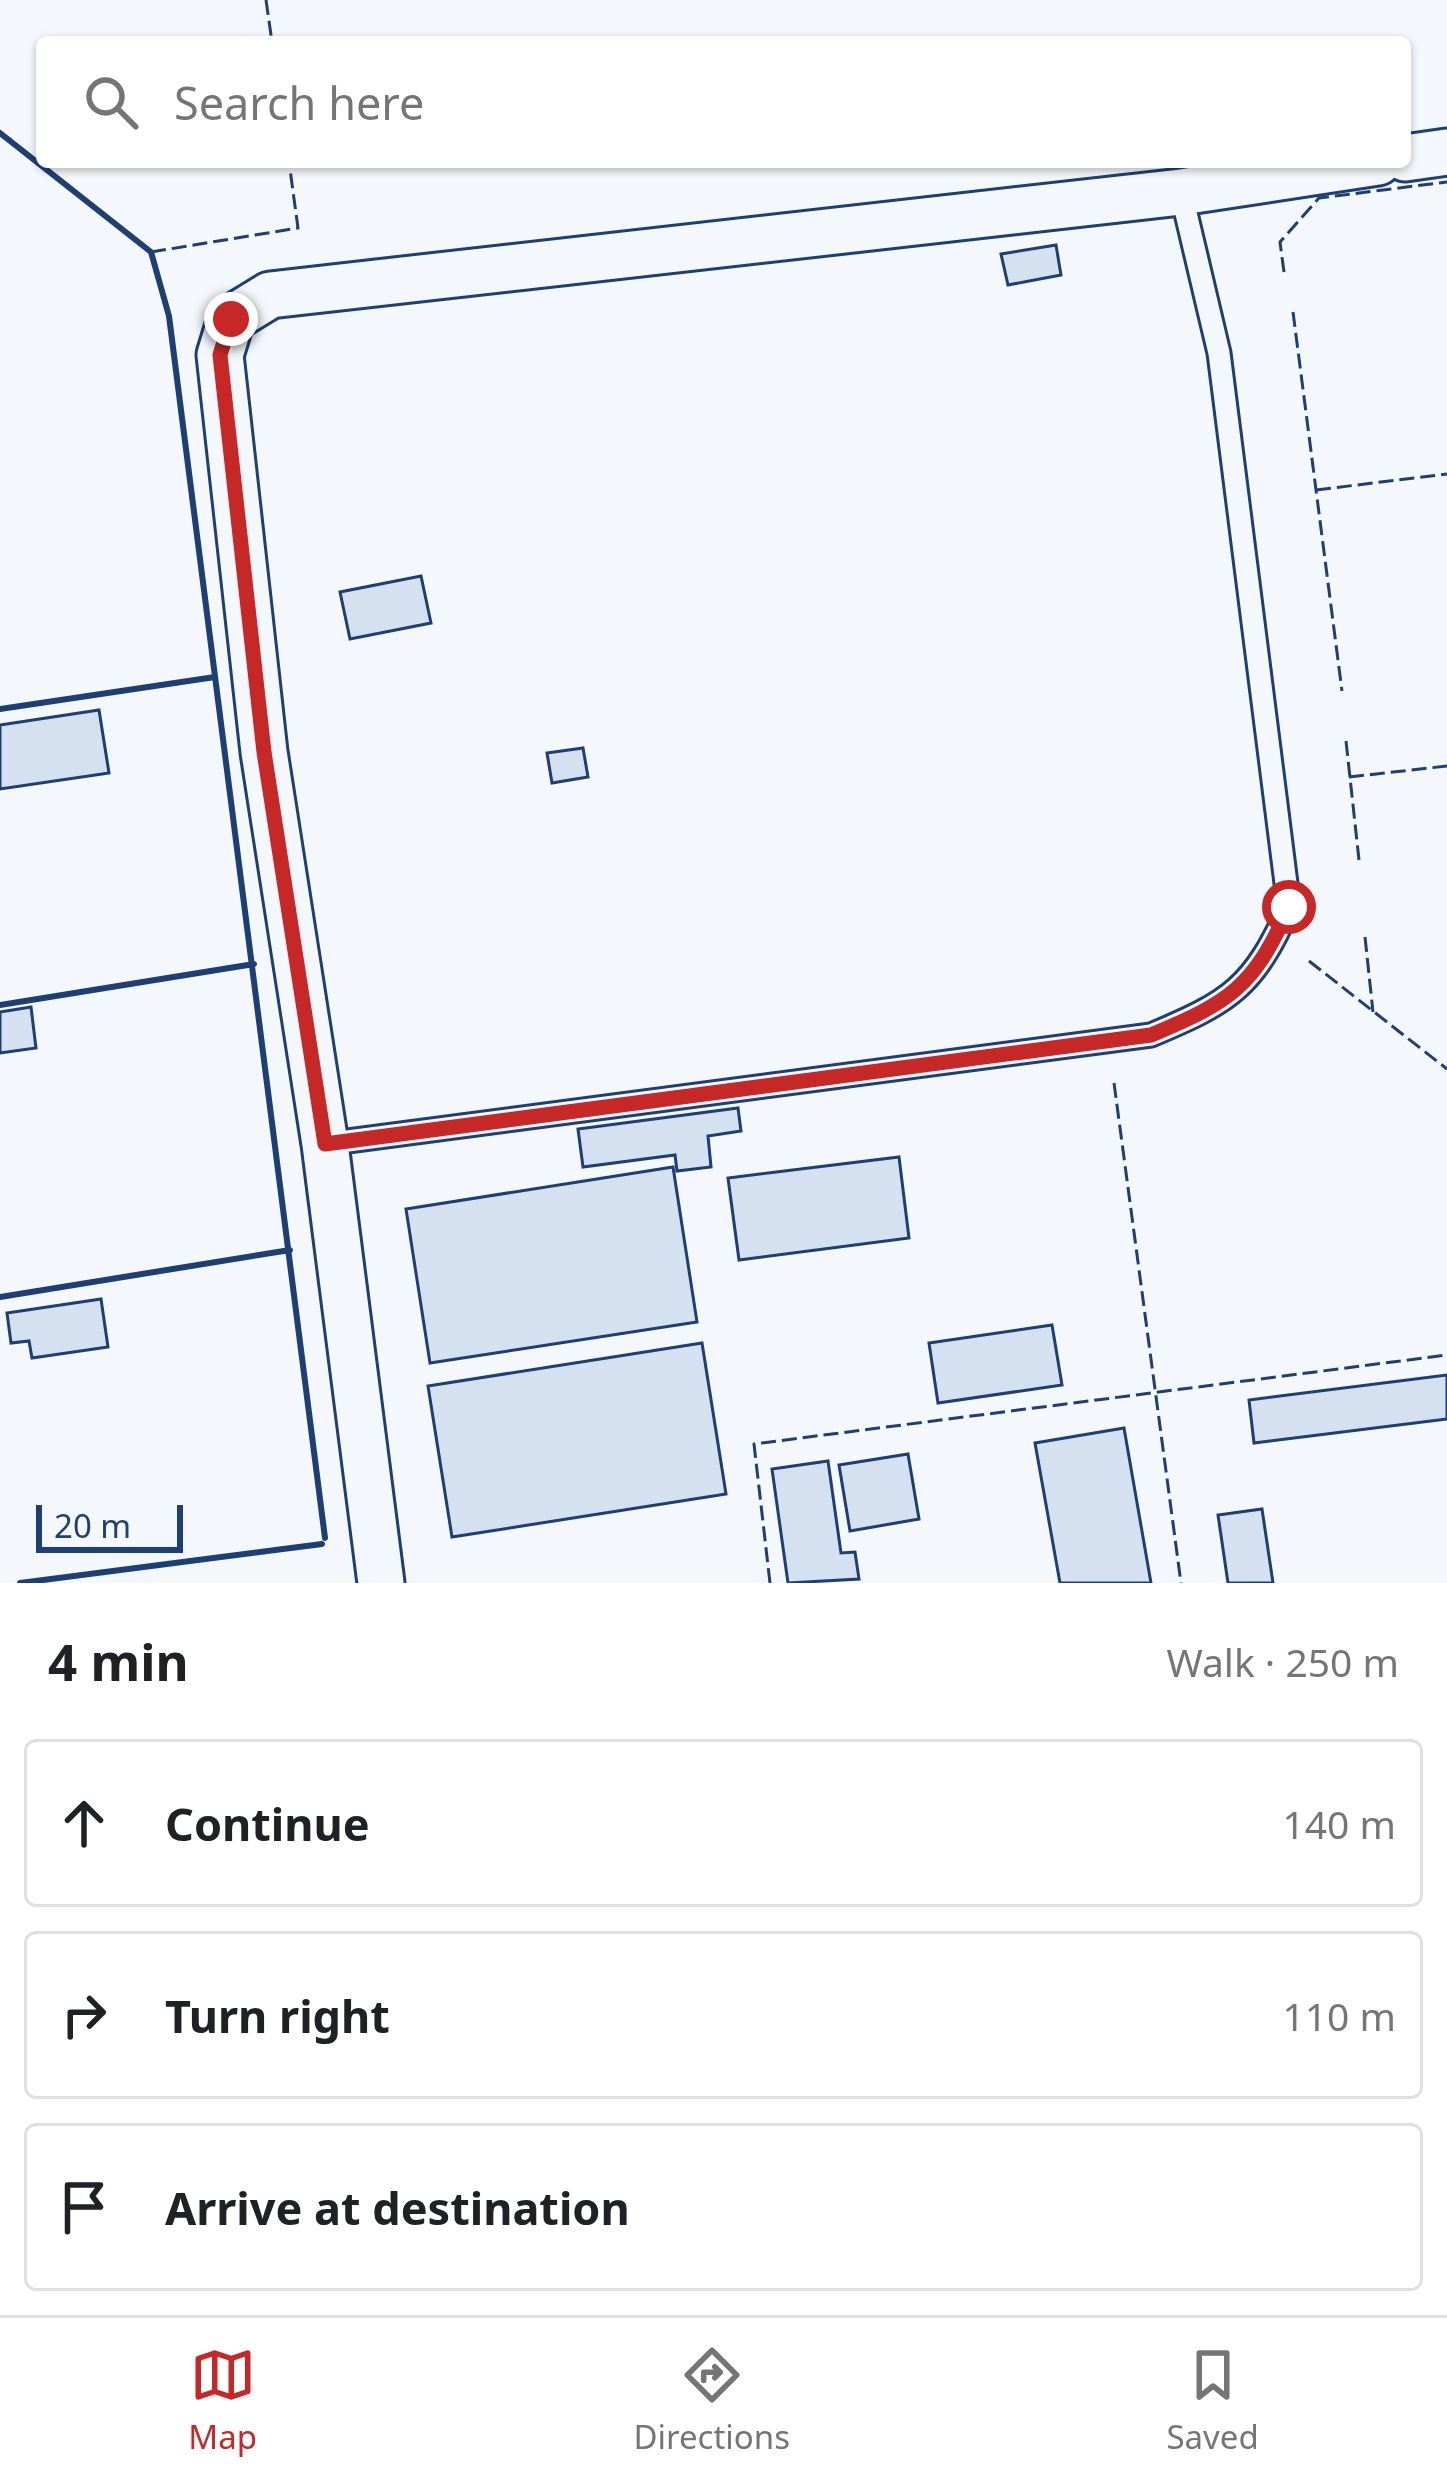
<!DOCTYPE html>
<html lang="en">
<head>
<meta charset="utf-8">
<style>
  body { margin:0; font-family:"Noto Sans",sans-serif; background:#f2f2f2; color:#202124 }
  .scale { position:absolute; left:36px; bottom:30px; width:147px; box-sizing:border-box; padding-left:12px; border:6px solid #1d3f73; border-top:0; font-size:33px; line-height:42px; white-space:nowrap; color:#1d3f73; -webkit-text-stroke:9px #f4f7fb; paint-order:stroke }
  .stop { position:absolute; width:36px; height:36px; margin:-27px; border:9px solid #c62828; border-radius:50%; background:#fff }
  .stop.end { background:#c62828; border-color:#fff; box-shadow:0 3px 12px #0008 }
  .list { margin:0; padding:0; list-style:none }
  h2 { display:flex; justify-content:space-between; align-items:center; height:156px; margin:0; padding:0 48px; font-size:51px }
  h2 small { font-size:39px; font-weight:400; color:#757577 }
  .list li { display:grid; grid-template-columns:78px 1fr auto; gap:36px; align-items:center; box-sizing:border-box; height:168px; margin:0 24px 24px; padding:0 24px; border:3px solid #e0e0e0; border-radius:12px }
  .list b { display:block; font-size:45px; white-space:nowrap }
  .list em { font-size:39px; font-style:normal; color:#757577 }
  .icon { flex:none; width:66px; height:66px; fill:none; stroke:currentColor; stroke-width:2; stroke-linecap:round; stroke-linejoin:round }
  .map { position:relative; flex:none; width:1447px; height:1583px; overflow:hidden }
  .search { position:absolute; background:#fff; box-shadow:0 3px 9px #0004; left:36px; right:36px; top:36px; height:132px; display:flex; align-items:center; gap:30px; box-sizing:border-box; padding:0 42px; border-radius:12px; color:#757577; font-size:45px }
  .sheet { height:732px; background:#fff }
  nav { display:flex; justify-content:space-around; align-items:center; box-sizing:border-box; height:168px; border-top:3px solid #e0e0e0; background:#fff; font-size:33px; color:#757577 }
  nav a { display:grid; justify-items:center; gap:6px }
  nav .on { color:#c62828 }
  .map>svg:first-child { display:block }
</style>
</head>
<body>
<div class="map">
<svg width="1447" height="1583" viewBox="0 0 1447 1583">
  <rect width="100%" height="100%" fill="#f4f7fb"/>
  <path fill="#d5e0f0" stroke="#1d3f73" stroke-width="3" d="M1056,245L1061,275L1008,285L1001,254Z
    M421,576L431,623L350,639L340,592Z
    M99,710L109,773L0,789V725Z
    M583,748L588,777L552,783L547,753Z
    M31,1007L36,1048L0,1053V1012Z
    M738,1108L741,1131L708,1136L711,1167L677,1171L675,1155L583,1167L578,1129Z
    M899,1157L909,1238L739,1260L728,1178Z
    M673,1167L697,1322L430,1363L406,1209Z
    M101,1299L108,1347L32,1358L29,1341L11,1343L7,1313Z
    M1052,1325L1062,1385L938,1403L929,1343Z
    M702,1343L726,1494L452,1537L428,1386Z
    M1447,1375V1419L1254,1443L1249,1400Z
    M1124,1428L1151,1583H1060L1035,1443Z
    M908,1454L919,1519L850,1531L839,1465Z
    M828,1461L841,1553L855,1552L859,1579L788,1583L772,1469Z
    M1262,1509L1273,1583H1228L1218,1515Z"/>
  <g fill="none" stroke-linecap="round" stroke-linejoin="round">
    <defs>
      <path id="lane" d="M325,1144L1151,1035C1230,1002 1254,987 1289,907L1219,353L1181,192"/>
      <path id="street" d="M1405,158L1447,152
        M381,1583L325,1144L264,752L220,355L231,319L270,295L1181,192L1378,162"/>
    </defs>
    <use href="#lane" stroke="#1d3f73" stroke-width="27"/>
    <use href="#street" stroke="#1d3f73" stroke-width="51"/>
    <use href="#lane" stroke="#f4f7fb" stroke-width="21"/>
    <use href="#street" stroke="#f4f7fb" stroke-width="45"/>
    <path stroke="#1d3f73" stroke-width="3" stroke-dasharray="15 6" stroke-linecap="butt" d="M266,0L272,42
      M151,252L298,228L289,162
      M1284,272L1280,242L1319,198L1447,182
      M1293,312L1342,691
      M1316,490L1447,474
      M1346,741L1359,860
      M1349,777L1447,766
      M1365,937L1373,1012
      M1309,961L1447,1069
      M1114,1083L1181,1583
      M770,1583L754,1444L1447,1355"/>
    <path stroke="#1d3f73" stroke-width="6" d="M0,133L151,252L169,316L325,1538
      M0,709L215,677
      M0,1005L254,964
      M0,1297L290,1250
      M20,1583L322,1544"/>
  </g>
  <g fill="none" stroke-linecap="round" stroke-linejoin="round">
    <path stroke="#c62828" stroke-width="15" d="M231,319L220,355L264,752L325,1144L1151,1035C1230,1002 1254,987 1289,907"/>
  </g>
</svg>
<div class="scale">20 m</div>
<div class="stop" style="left:1289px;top:907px"></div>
<div class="stop end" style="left:231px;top:319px"></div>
<div class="search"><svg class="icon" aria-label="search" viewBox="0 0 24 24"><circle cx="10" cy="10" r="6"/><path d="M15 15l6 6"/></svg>Search here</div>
</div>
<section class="sheet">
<h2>4 min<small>Walk · 250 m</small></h2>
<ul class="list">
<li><svg class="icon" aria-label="ahead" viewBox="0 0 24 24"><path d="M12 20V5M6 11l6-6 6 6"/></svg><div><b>Continue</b></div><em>140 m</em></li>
<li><svg class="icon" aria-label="right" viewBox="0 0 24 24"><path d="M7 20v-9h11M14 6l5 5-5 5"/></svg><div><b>Turn right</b></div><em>110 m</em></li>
<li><svg class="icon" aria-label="arrive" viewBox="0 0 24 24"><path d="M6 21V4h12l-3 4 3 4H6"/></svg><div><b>Arrive at destination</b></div></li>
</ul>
</section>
<nav>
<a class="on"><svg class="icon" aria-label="map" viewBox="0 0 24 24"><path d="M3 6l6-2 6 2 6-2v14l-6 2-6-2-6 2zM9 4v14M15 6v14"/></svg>Map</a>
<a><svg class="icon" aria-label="directions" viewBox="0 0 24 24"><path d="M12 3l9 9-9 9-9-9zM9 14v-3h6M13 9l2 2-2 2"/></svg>Directions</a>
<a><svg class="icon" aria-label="saved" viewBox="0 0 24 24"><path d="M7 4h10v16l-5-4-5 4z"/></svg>Saved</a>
</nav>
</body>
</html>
